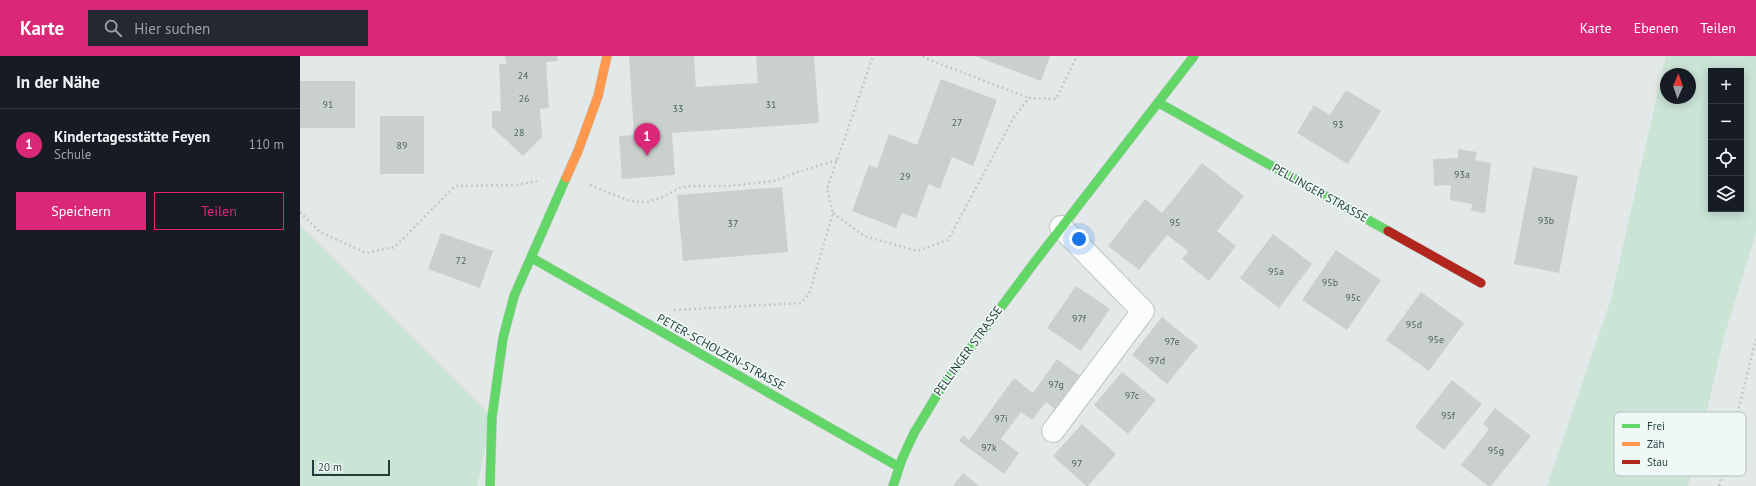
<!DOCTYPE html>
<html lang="de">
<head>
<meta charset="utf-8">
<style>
  body { margin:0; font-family:"PT Sans",sans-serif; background:#242831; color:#f1f3f6 }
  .controls { position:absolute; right:12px; top:12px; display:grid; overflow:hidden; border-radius:0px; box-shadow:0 2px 10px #0003 }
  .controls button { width:36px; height:36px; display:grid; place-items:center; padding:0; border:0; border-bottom:1px solid #363941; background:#171b24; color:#f1f3f6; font:20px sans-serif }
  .compass { position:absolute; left:1360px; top:12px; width:36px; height:36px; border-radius:50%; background:#171b24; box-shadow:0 2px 10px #0003; rotate:2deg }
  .scale { position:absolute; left:12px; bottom:10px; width:78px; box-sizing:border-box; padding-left:4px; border:2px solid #1f3e3b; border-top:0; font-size:11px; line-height:14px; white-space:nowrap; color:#1f3e3b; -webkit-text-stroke:3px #f0f8f6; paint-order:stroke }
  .you { position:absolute; left:779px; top:183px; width:14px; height:14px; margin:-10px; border:3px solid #fff; border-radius:50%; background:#1a73e8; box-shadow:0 0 0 6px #1a73e833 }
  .badge { display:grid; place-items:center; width:26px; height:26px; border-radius:50%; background:#db2777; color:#fff; font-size:13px; font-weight:700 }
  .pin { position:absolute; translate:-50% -33px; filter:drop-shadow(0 1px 2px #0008) }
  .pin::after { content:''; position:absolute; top:21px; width:14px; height:12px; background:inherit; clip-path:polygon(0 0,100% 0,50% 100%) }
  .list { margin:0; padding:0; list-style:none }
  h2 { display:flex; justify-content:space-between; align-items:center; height:52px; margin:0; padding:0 16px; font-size:17px }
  h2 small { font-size:13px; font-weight:400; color:#9ea1a6 }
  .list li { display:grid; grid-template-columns:26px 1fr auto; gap:12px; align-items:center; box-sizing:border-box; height:72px; padding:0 16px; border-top:1px solid #363941 }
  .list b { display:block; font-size:15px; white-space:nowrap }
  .list p { margin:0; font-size:13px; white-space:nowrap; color:#9ea1a6 }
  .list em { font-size:13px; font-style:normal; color:#9ea1a6 }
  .actions { display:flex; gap:8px; padding:12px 16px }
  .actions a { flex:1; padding:9px 0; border:1px solid #db2777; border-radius:0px; text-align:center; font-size:14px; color:#db2777 }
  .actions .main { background:#db2777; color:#fff }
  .icon { flex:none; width:22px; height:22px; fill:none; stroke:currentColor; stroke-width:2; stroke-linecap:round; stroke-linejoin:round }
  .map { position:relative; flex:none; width:1456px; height:430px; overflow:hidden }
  header { display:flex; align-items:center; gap:24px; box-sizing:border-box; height:56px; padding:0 20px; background:#db2777; color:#fff }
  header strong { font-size:19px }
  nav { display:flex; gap:22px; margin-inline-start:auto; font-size:14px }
  .search { width:280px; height:36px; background:#242831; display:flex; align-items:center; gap:10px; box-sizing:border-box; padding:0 14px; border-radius:0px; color:#9ea1a6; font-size:15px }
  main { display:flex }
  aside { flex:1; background:#171b24 }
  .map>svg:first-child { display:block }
</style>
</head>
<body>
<header>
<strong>Karte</strong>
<div class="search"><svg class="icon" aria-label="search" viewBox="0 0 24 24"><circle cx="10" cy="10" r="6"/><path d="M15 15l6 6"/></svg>Hier suchen</div>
<nav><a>Karte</a><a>Ebenen</a><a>Teilen</a></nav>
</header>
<main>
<aside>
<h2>In der Nähe<small></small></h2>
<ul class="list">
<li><span class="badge">1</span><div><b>Kindertagesstätte Feyen</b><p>Schule</p></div><em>110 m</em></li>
</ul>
<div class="actions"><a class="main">Speichern</a><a>Teilen</a></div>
</aside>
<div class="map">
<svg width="1456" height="430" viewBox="0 0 1456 430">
  <rect width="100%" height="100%" fill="#e3e9e8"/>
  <path fill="#cae4d6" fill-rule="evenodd" d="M1366,0H1456V177L1424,281L1404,367L1388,430H1247L1311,243ZM1411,15H1441V153H1411ZM1366,18H1390V42H1366Z
    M0,169L192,361L177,430H0Z"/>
  <path fill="#cad0ce" d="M205,0H257L258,5L246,6L249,52L240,53L242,81L223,100L192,71V55H201L199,8H206Z
    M329,0H394L396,31L458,27L456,0H514L519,67L372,77L375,119L322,123L319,80L334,79Z
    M675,0H750L741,25Z
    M641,23L697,44L673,110L652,101L640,133L629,128L616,162L602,157L596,172L552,155L569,109L577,112L589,78L617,89Z
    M0,25H55V72H0Z
    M1046,34L1081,55L1048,108L997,77L1014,49L1030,59Z
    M80,60H124V118H80Z
    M1158,93L1177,96L1175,104L1191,107L1185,157L1171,155L1172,148L1150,144L1151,129L1134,130L1133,103L1158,102Z
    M902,107L944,140L917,175L936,190L909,225L882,203L888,195L867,179L839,214L808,190L845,143L862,157Z
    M1233,111L1278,120L1259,217L1214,208Z
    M482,131L488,196L383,205L377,139Z
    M141,177L193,195L180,232L128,213Z
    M973,178L1012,208L979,252L940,222Z
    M1036,194L1081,224L1047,274L1002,244Z
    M776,230L810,253L781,295L747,272Z
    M1121,236L1164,267L1129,315L1086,284Z
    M862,261L898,290L867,328L832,299Z
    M757,303L780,320L755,353L746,346L732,364L721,356L701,383L719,397L704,418L659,385L663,379L669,384L714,322L733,337Z
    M822,316L856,344L828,378L794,349Z
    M1152,324L1182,348L1144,394L1115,371Z
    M1195,352L1231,380L1191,430H1188L1161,409L1189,373L1183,368Z
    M782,368L816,398L788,430H786L753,400Z
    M663,417L679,430H653Z"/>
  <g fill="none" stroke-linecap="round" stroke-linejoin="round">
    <defs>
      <path id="street" d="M753,375L843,255L761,171"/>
      <path id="fast" d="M859,47L1088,175
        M232,202L599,411
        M190,430L192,361L203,282L214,240L266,122
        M593,430L602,403L614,377L643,329L734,207L894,0"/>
      <path id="slow" d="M266,122L278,95L298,40L307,0"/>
      <path id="jam" d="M1088,175L1181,227"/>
    </defs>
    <use href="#street" stroke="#c0c6c5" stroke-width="24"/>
    <use href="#fast" stroke="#bec7c5" stroke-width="10"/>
    <use href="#slow" stroke="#bec7c5" stroke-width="10"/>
    <use href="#jam" stroke="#bec7c5" stroke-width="10"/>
    <path stroke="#c0cac7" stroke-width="2.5" stroke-dasharray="2 3" stroke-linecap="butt" d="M623,0L625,2L729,42
      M290,129L330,145L347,146L363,141L379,132L391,130H429L474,125L498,116L537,104
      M0,156L20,176L66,197L95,191L155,130L216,129L237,125
      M533,157L564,180L617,195L648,184L714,61L729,42L756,43L777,0
      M374,254L501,247L509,238L533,157L527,133L573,0
      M1419,430L1456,283"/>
    <use href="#street" stroke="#fbfcfc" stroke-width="22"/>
    <use href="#fast" stroke="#63d668" stroke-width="9"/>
    <use href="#slow" stroke="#ff974d" stroke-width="9"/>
    <use href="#jam" stroke="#b3261e" stroke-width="9"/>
  </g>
  <g text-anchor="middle" stroke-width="3.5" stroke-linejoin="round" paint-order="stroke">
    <g font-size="10" fill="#4a6360">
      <text x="223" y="23">24</text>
      <text x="224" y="46">26</text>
      <text x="28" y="52">91</text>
      <text x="471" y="52">31</text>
      <text x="378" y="56">33</text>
      <text x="657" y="70">27</text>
      <text x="1038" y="72">93</text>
      <text x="219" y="80">28</text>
      <text x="102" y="93">89</text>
      <text x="1162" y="122">93a</text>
      <text x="605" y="124">29</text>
      <text x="1246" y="168">93b</text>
      <text x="875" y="170">95</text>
      <text x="433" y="171">37</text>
      <text x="161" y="208">72</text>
      <text x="976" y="219">95a</text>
      <text x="1030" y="230">95b</text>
      <text x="1053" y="245">95c</text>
      <text x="779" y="266">97f</text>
      <text x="1114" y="272">95d</text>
      <text x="1136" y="287">95e</text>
      <text x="872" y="289">97e</text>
      <text x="857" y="308">97d</text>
      <text x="756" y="332">97g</text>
      <text x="832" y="343">97c</text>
      <text x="1148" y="363">95f</text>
      <text x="701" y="366">97i</text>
      <text x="689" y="395">97k</text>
      <text x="1196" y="398">95g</text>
      <text x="777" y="411">97</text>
    </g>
    <g font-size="12" fill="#1f3e3b" stroke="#f0f8f6">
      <text transform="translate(1020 137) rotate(29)" y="4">PELLINGER STRASSE</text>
      <text transform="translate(668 295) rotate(-54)" y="4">PELLINGER STRASSE</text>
      <text transform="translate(421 296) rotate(29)" y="4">PETER-SCHOLZEN-STRASSE</text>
    </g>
  </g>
  <rect x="1314" y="356" width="132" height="64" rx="6" fill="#f0f8f6" stroke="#b1c0be" stroke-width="1"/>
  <rect x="1322" y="368" width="18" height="4" fill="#63d668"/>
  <rect x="1322" y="386" width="18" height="4" fill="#ff974d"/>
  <rect x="1322" y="404" width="18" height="4" fill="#b3261e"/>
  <g font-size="11" fill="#1f3e3b">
    <text x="1347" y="374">Frei</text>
    <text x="1347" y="392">Zäh</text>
    <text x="1347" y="410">Stau</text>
  </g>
</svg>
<div class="controls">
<button>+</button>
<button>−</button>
<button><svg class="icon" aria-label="locate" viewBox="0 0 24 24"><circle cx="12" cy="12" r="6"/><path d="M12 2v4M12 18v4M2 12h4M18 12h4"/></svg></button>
<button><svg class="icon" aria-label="layers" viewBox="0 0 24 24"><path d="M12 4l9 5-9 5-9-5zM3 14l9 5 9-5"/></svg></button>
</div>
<svg class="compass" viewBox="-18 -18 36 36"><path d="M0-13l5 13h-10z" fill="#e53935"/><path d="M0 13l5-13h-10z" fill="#9ea1a6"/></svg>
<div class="scale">20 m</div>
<div class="you"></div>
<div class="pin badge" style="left:347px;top:100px">1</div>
</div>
</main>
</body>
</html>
